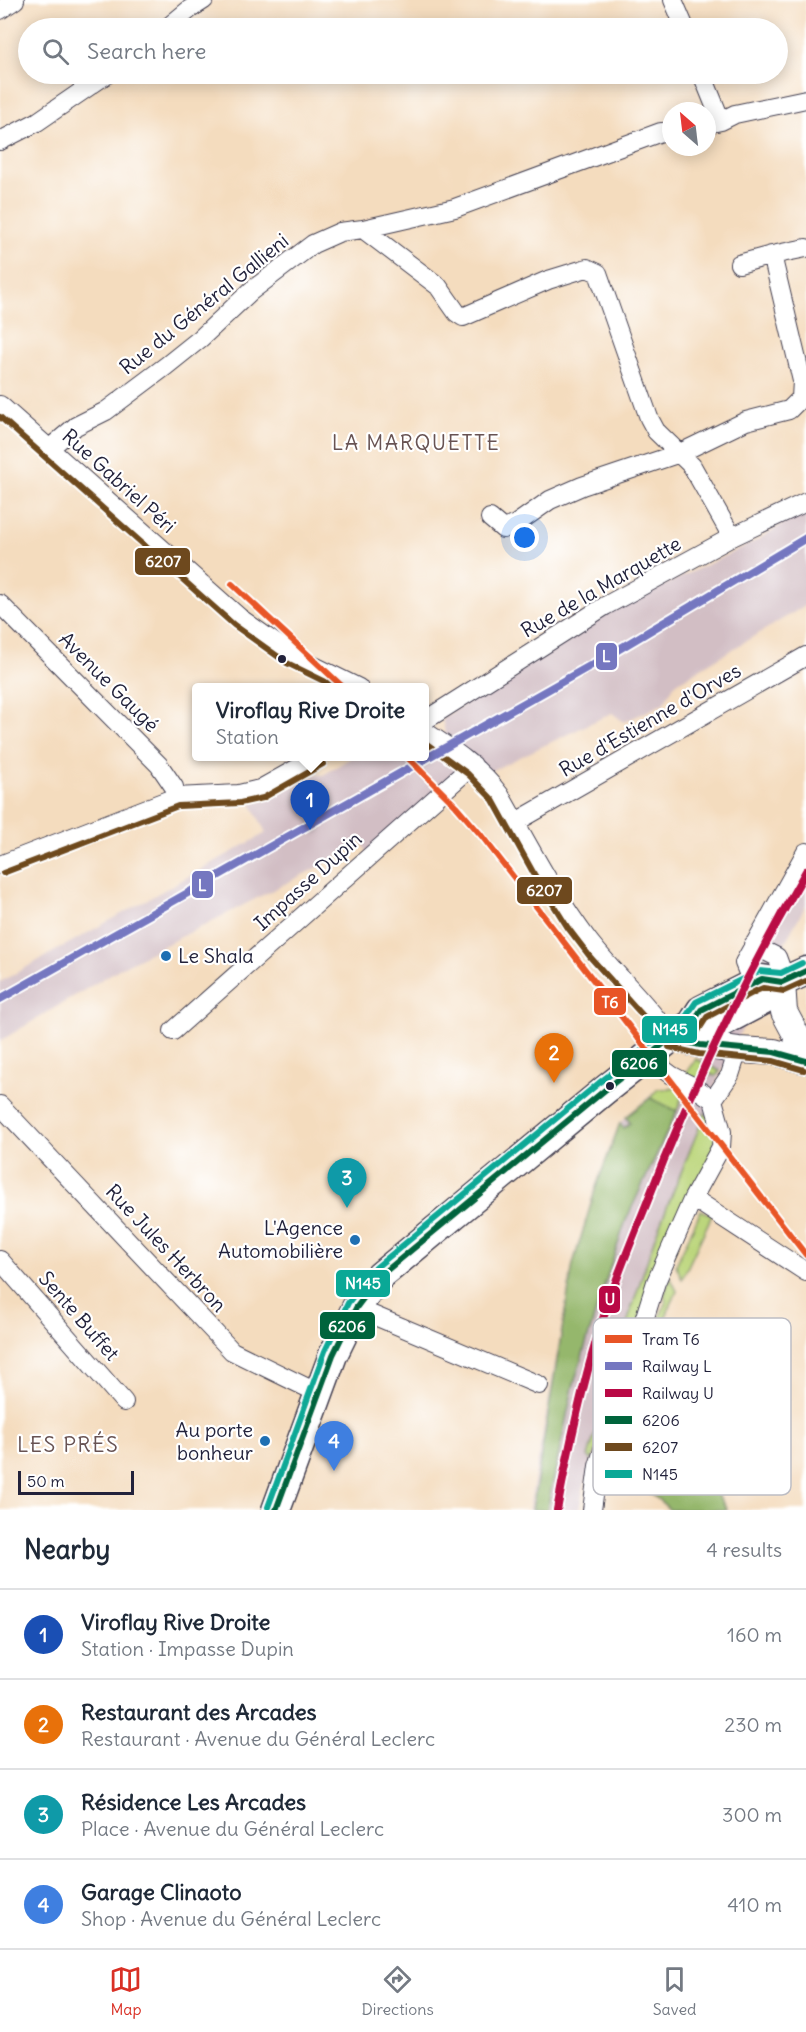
<!DOCTYPE html>
<html lang="en">
<head>
<meta charset="utf-8">
<style>
  body { margin:0; font-family:Delius,sans-serif; background:#f6f6f7; color:#1f2937 }
  .compass { position:absolute; left:662px; top:102px; width:54px; height:54px; border-radius:50%; background:#fff; box-shadow:0 3px 15px #0003; rotate:332deg }
  .scale { position:absolute; left:18px; bottom:15px; width:116px; box-sizing:border-box; padding-left:6px; border:3px solid #22223b; border-top:0; font-size:16px; line-height:21px; white-space:nowrap; color:#22223b; -webkit-text-stroke:4px #fff; paint-order:stroke }
  .you { position:absolute; left:525px; top:538px; width:21px; height:21px; margin:-15px; border:4px solid #fff; border-radius:50%; background:#1a73e8; box-shadow:0 0 0 9px #1a73e833 }
  .badge { display:grid; place-items:center; width:39px; height:39px; border-radius:50%; background:#d93025; color:#fff; font-size:20px; font-weight:700 }
  .pin { position:absolute; translate:-50% -50px; filter:drop-shadow(0 2px 3px #0008) }
  .pin::after { content:''; position:absolute; top:32px; width:21px; height:18px; background:inherit; clip-path:polygon(0 0,100% 0,50% 100%) }
  .popup { position:absolute; left:192px; top:683px; width:237px; height:78px; box-sizing:border-box; display:grid; place-content:center; border-radius:6px; background:#fff; filter:drop-shadow(0 2px 4px #0005); font-size:20px; white-space:nowrap; color:#747a83 }
  .popup b { font-size:22px; color:#1f2937 }
  .popup::after { content:''; position:absolute; left:50%; top:100%; margin-left:-12px; border:12px solid transparent; border-top-color:#fff }
  .list { margin:0; padding:0; list-style:none }
  h2 { display:flex; justify-content:space-between; align-items:center; height:78px; margin:0; padding:0 24px; font-size:26px }
  h2 small { font-size:20px; font-weight:400; color:#747a83 }
  .list li { display:grid; grid-template-columns:39px 1fr auto; gap:18px; align-items:center; box-sizing:border-box; height:90px; padding:0 24px; border-top:2px solid #e0e1e3 }
  .list b { display:block; font-size:22px; white-space:nowrap }
  .list p { margin:0; font-size:20px; white-space:nowrap; color:#747a83 }
  .list em { font-size:20px; font-style:normal; color:#747a83 }
  .icon { flex:none; width:33px; height:33px; fill:none; stroke:currentColor; stroke-width:2; stroke-linecap:round; stroke-linejoin:round }
  .map { position:relative; flex:none; width:806px; height:1510px; overflow:hidden }
  .search { position:absolute; background:#fff; box-shadow:0 3px 15px #0003; left:18px; right:18px; top:18px; height:66px; display:flex; align-items:center; gap:15px; box-sizing:border-box; padding:0 21px; border-radius:33px; color:#747a83; font-size:22px }
  .sheet { height:438px; background:#fff }
  nav { display:flex; justify-content:space-around; align-items:center; box-sizing:border-box; height:84px; border-top:2px solid #e0e1e3; background:#fff; font-size:16px; color:#747a83 }
  nav a { display:grid; justify-items:center; gap:3px }
  nav .on { color:#d93025 }
  .map>svg:first-child { display:block }
</style>
</head>
<body>
<div class="map">
<svg width="806" height="1510" viewBox="0 0 806 1510">
  <rect width="100%" height="100%" fill="#fff"/>
  <filter id="ink" filterUnits="userSpaceOnUse"><feTurbulence type="fractalNoise" baseFrequency=".0167" numOctaves="2"/><feDisplacementMap in="SourceGraphic" scale="12" xChannelSelector="R" yChannelSelector="G"/><feConvolveMatrix kernelMatrix="1 2 1 2 8 2 1 2 1" color-interpolation-filters="sRGB"/></filter>
  <filter id="wash" filterUnits="userSpaceOnUse"><feTurbulence type="fractalNoise" baseFrequency=".008" numOctaves="4" result="noise"/><feDisplacementMap in="SourceGraphic" scale="24" xChannelSelector="R" yChannelSelector="G"/><feGaussianBlur stdDeviation="1.35" result="paint"/><feColorMatrix in="noise" values="0 0 0 0 0 0 0 0 0 0 0 0 0 0 0 0 0 1.4 0 .05"/><feComposite in="paint" operator="in"/></filter>
  <g filter="url(#wash)">
    <rect width="100%" height="100%" fill="#f4dcbe"/>
    <path fill="#d2bec4" d="M806,510V605L675,684L663,704L624,722L612,713L489,772L476,760L368,854L361,842L324,864L124,966L0,1041V982L266,833L251,803L264,801L312,774L323,775L352,757L424,756V744L430,745L446,737L442,719L604,614L754,542Z
      M806,866V905L780,951L707,1101L716,1133L659,1258L583,1489L579,1510H529L573,1264L596,1187L620,1123L658,1089L685,1088L748,965Z"/>
    <path fill="#bcd67c" stroke="#6f7c5c" stroke-width="1.5" d="M696,1059L720,1071L716,1076L710,1074L705,1082L694,1077L684,1075Z
      M685,1088L677,1111L650,1098L658,1089Z
      M705,1113C718,1122 716,1136 714,1150L592,1460L588,1457L632,1307L655,1237Z
      M701,1210L712,1215L682,1279L676,1265Z
      M670,1277L677,1291L648,1357L612,1469L609,1466L645,1355L666,1301L664,1296Z"/>
    <path fill="#95b76c" stroke="#5c6c54" stroke-width="1.5" d="M650,1098L677,1111L626,1220L599,1301L573,1387L547,1510H532L573,1264L596,1187L620,1123L624,1128L630,1123L626,1117Z
      M655,1378L659,1389L658,1399C674,1420 692,1422 684,1453C703,1469 697,1477 709,1493H717L727,1510H670C651,1491 631,1484 622,1457C634,1432 636,1404 646,1379Z"/>
  </g>
  <g filter="url(#ink)">
    <g fill="none" stroke-linecap="round" stroke-linejoin="round">
      <defs>
        <path id="street" d="M673,0L685,28
          M0,10L15,0
          M167,28L190,9L204,0
          M702,74L721,121
          M707,124L721,121L735,114L806,99
          M0,141L37,122L107,74
          M363,229L438,286L457,313L463,317L548,280L587,268L598,273L649,418L656,431L692,466L732,537
          M739,264L772,255
          M0,405L240,618L292,655L359,688
          M50,448L76,426L106,411L166,366L201,338L251,291L313,244L340,232L363,229L455,208L661,132H671
          M490,518L503,529L516,524L550,500L582,486L680,453L746,421L789,410L801,398L802,381L772,255L806,248
          M0,604L159,765L174,787L176,797
          M424,721L605,606L732,537L806,502
          M424,731C453,750 479,767 500,795C528,844 554,895 588,940C614,974 647,1002 671,1038
          M516,822L806,656
          M0,865L168,800L176,797L239,794L260,789L319,756
          M753,945L777,957L781,968L782,982
          M752,983L744,963L806,852
          M173,1031L473,765
          M713,1100L730,1075L738,1050
          M0,1105L232,1351L320,1394
          M693,1198L806,1272
          M0,1260L124,1402
          M356,1308L539,1385
          M592,1510L598,1466L656,1282L693,1198L721,1147L722,1132L713,1100L694,1087L671,1075L647,1057"/>
        <path id="secondary" d="M782,982L784,1012L806,1053
          M671,1038L700,1045L738,1050L774,1052L806,1061"/>
        <path id="primary" d="M692,1024L711,1028L770,997L782,982L806,971
          M276,1510L333,1355L356,1308L380,1276L605,1090L671,1038L692,1024L701,1010L762,979L782,982"/>
      </defs>
      <use href="#street" stroke="#423e4f" stroke-width="20"/>
      <use href="#secondary" stroke="#423e4f" stroke-width="28"/>
      <use href="#primary" stroke="#423e4f" stroke-width="31"/>
      <use href="#street" stroke="#fff" stroke-width="18"/>
      <use href="#secondary" stroke="#fff" stroke-width="26"/>
      <use href="#primary" stroke="#fff" stroke-width="28"/>
      <defs>
        <path id="bus-1" d="M671,1038L700,1045L774,1052L806,1061
          M276,1510L333,1355L356,1308L380,1276L605,1090L671,1038L692,1024L701,1010L762,979L782,982L806,971"/>
        <path id="bus-2" d="M0,417L234,625L287,663L338,688
          M424,742L468,774L493,800L534,874L568,928L591,958L645,1018L664,1043
          M3,873L178,806L240,803L263,798L323,764
          M676,1045L698,1031L707,1017L756,991L763,988L784,991L806,981
          M669,1047L699,1054L773,1061L804,1070"/>
        <path id="bus-3" d="M268,1507L325,1351L348,1303L373,1270L599,1083L685,1018L696,1002L759,971L781,973L802,963"/>
      </defs>
      <use href="#bus-1" stroke="#fff" stroke-width="10"/>
      <use href="#bus-2" stroke="#fff" stroke-width="10"/>
      <use href="#bus-3" stroke="#fff" stroke-width="10"/>
      <use href="#bus-1" stroke="#00643c" stroke-width="6"/>
      <use href="#bus-2" stroke="#6e491e" stroke-width="6"/>
      <use href="#bus-3" stroke="#0aa896" stroke-width="6"/>
      <defs>
        <path id="rail-1" d="M0,999L604,658L806,538"/>
        <path id="rail-2" d="M557,1510C568,1452 580,1394 597,1338C610,1294 627,1252 644,1210C689,1093 743,980 806,871"/>
      </defs>
      <use href="#rail-1" stroke="#fff" stroke-width="12"/>
      <use href="#rail-2" stroke="#fff" stroke-width="12"/>
      <use href="#rail-1" stroke="#7577c0" stroke-width="8"/>
      <use href="#rail-2" stroke="#b90845" stroke-width="8"/>
      <defs>
        <path id="tram-1" d="M232,584L344,688
          M406,756L456,806L481,835L806,1255"/>
      </defs>
      <use href="#tram-1" stroke="#fff" stroke-width="10"/>
      <use href="#tram-1" stroke="#e85426" stroke-width="6"/>
    </g>
  </g>
  <g fill="#22223b" stroke="#fff" stroke-width="2">
    <circle cx="282" cy="659" r="5"/>
    <circle cx="610" cy="1086" r="5"/>
  </g>
  <g fill="#1f6fb2" stroke="#fff" stroke-width="2">
    <circle cx="166" cy="956" r="6"/>
    <circle cx="355" cy="1240" r="6"/>
    <circle cx="265" cy="1441" r="6"/>
  </g>
  <g text-anchor="middle" stroke-width="4.5" stroke-linejoin="round" paint-order="stroke">
    <g font-size="20" fill="#22223b" stroke="#fff">
      <text transform="translate(204 304) rotate(-39)" y="7">Rue du Général Gallieni</text>
      <text transform="translate(119 481) rotate(42)" y="7">Rue Gabriel Péri</text>
      <text transform="translate(601 587) rotate(-30)" y="7">Rue de la Marquette</text>
      <text transform="translate(109 682) rotate(45)" y="7">Avenue Gaugé</text>
      <text transform="translate(650 720) rotate(-30)" y="7">Rue d'Estienne d'Orves</text>
      <text transform="translate(308 881) rotate(-42)" y="7">Impasse Dupin</text>
      <text transform="translate(166 1248) rotate(47)" y="7">Rue Jules Herbron</text>
      <text transform="translate(79 1316) rotate(49)" y="7">Sente Buffet</text>
    </g>
    <g font-size="20" fill="#22223b" stroke="#fff" text-anchor="end">
      <text x="178" y="963" text-anchor="start">Le Shala</text>
      <text x="343" y="1235">L'Agence<tspan x="343" dy="23">Automobilière</tspan></text>
      <text x="253" y="1437">Au porte<tspan x="253" dy="23">bonheur</tspan></text>
    </g>
    <g font-size="21" letter-spacing="1.5" fill="#685353" stroke="#fff">
      <text x="416" y="450">LA MARQUETTE</text>
      <text x="68" y="1452">LES PRÉS</text>
    </g>
  </g>
  <rect x="593" y="1318" width="198" height="177" rx="9" fill="#fff" stroke="#bdbdc4" stroke-width="1.5"/>
  <rect x="605" y="1335" width="27" height="8" fill="#e85426"/>
  <rect x="605" y="1362" width="27" height="8" fill="#7577c0"/>
  <rect x="605" y="1389" width="27" height="8" fill="#b90845"/>
  <rect x="605" y="1416" width="27" height="8" fill="#00643c"/>
  <rect x="605" y="1443" width="27" height="8" fill="#6e491e"/>
  <rect x="605" y="1470" width="27" height="8" fill="#0aa896"/>
  <g font-size="16" fill="#22223b">
    <text x="642" y="1345">Tram T6</text>
    <text x="642" y="1372">Railway L</text>
    <text x="642" y="1399">Railway U</text>
    <text x="642" y="1426">6206</text>
    <text x="642" y="1453">6207</text>
    <text x="642" y="1480">N145</text>
  </g>
  <g stroke="#fff" stroke-width="2">
    <rect x="134" y="547" width="57" height="29" rx="6" fill="#6e491e"/>
    <rect x="595" y="642" width="23" height="29" rx="6" fill="#7577c0"/>
    <rect x="191" y="870" width="23" height="29" rx="6" fill="#7577c0"/>
    <rect x="516" y="876" width="57" height="29" rx="6" fill="#6e491e"/>
    <rect x="593" y="987" width="34" height="29" rx="6" fill="#e85426"/>
    <rect x="641" y="1015" width="57" height="29" rx="6" fill="#0aa896"/>
    <rect x="611" y="1049" width="57" height="29" rx="6" fill="#00643c"/>
    <rect x="335" y="1269" width="56" height="29" rx="6" fill="#0aa896"/>
    <rect x="598" y="1285" width="23" height="29" rx="6" fill="#b90845"/>
    <rect x="319" y="1311" width="57" height="29" rx="6" fill="#00643c"/>
  </g>
  <g font-size="16" text-anchor="middle" font-weight="bold" fill="#fff">
    <text x="163" y="567">6207</text>
    <text x="606" y="662">L</text>
    <text x="202" y="891">L</text>
    <text x="544" y="896">6207</text>
    <text x="610" y="1008">T6</text>
    <text x="670" y="1035">N145</text>
    <text x="639" y="1069">6206</text>
    <text x="363" y="1289">N145</text>
    <text x="610" y="1305">U</text>
    <text x="347" y="1332">6206</text>
  </g>
</svg>
<svg class="compass" viewBox="-18 -18 36 36"><path d="M0-13l5 13h-10z" fill="#e53935"/><path d="M0 13l5-13h-10z" fill="#747a83"/></svg>
<div class="scale">50 m</div>
<div class="you"></div>
<div class="pin badge" style="left:310px;top:830px;background:#1a4fb4">1</div>
<div class="popup"><b>Viroflay Rive Droite</b>Station</div>
<div class="pin badge" style="left:554px;top:1083px;background:#e8710a">2</div>
<div class="pin badge" style="left:347px;top:1208px;background:#0f9aa8">3</div>
<div class="pin badge" style="left:334px;top:1471px;background:#3f7fe0">4</div>
<div class="search"><svg class="icon" aria-label="search" viewBox="0 0 24 24"><circle cx="10" cy="10" r="6"/><path d="M15 15l6 6"/></svg>Search here</div>
</div>
<section class="sheet">
<h2>Nearby<small>4 results</small></h2>
<ul class="list">
<li><span class="badge" style="background:#1a4fb4">1</span><div><b>Viroflay Rive Droite</b><p>Station · Impasse Dupin</p></div><em>160 m</em></li>
<li><span class="badge" style="background:#e8710a">2</span><div><b>Restaurant des Arcades</b><p>Restaurant · Avenue du Général Leclerc</p></div><em>230 m</em></li>
<li><span class="badge" style="background:#0f9aa8">3</span><div><b>Résidence Les Arcades</b><p>Place · Avenue du Général Leclerc</p></div><em>300 m</em></li>
<li><span class="badge" style="background:#3f7fe0">4</span><div><b>Garage Clinaoto</b><p>Shop · Avenue du Général Leclerc</p></div><em>410 m</em></li>
</ul>
</section>
<nav>
<a class="on"><svg class="icon" aria-label="map" viewBox="0 0 24 24"><path d="M3 6l6-2 6 2 6-2v14l-6 2-6-2-6 2zM9 4v14M15 6v14"/></svg>Map</a>
<a><svg class="icon" aria-label="directions" viewBox="0 0 24 24"><path d="M12 3l9 9-9 9-9-9zM9 14v-3h6M13 9l2 2-2 2"/></svg>Directions</a>
<a><svg class="icon" aria-label="saved" viewBox="0 0 24 24"><path d="M7 4h10v16l-5-4-5 4z"/></svg>Saved</a>
</nav>
</body>
</html>
